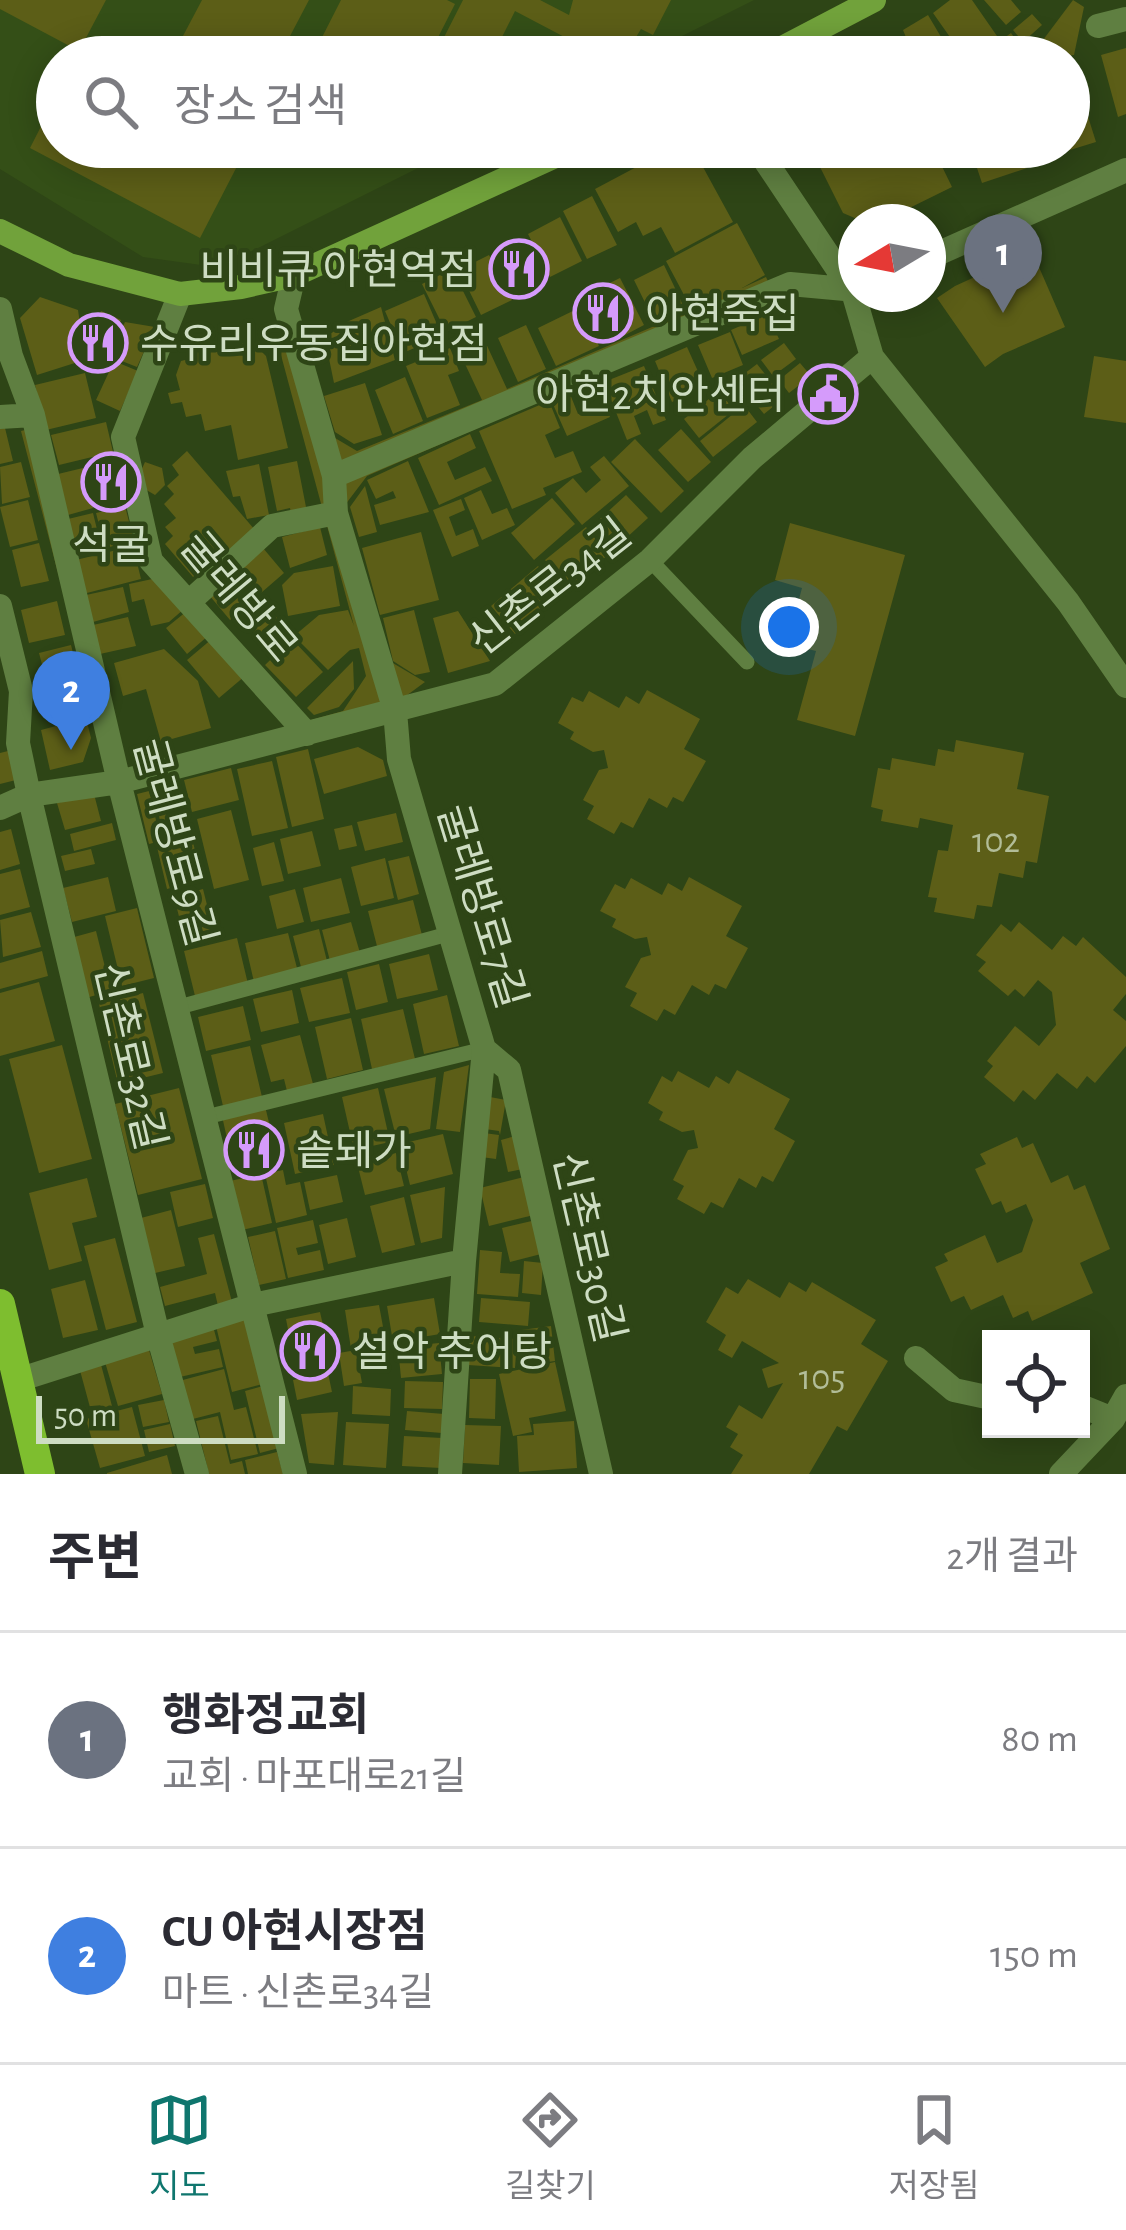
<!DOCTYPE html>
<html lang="ko">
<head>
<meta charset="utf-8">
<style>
  body { margin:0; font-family:"Alegreya Sans","Noto Sans KR",sans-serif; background:#f2f2f3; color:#2b2b33 }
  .controls { position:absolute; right:36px; bottom:36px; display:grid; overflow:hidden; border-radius:0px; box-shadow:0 6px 30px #0003 }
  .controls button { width:108px; height:108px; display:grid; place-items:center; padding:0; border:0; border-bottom:3px solid #e1e1e2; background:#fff; color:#2b2b33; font:60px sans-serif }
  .compass { position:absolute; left:838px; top:204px; width:108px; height:108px; border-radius:50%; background:#fff; box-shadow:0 6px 30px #0003; rotate:260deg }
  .scale { position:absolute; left:36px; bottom:30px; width:249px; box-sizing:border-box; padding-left:12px; border:6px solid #ceddc3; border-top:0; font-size:33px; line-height:42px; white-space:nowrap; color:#ceddc3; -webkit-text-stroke:9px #2e4516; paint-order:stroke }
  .you { position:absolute; left:789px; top:627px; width:42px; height:42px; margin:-30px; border:9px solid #fff; border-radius:50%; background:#1a73e8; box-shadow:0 0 0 18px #1a73e833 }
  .badge { display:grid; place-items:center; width:78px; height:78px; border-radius:50%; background:#0f766e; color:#fff; font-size:39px; font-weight:700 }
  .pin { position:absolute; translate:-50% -99px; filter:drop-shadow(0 3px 6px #0008) }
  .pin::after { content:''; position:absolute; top:63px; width:42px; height:36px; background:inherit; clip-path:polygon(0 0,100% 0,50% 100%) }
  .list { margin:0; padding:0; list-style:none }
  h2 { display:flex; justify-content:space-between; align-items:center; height:156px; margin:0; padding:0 48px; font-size:51px }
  h2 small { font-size:39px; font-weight:400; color:#7c7c81 }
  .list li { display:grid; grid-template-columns:78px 1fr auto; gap:36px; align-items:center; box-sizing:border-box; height:216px; padding:0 48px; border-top:3px solid #e1e1e2 }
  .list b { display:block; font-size:45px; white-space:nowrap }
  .list p { margin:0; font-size:39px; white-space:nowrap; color:#7c7c81 }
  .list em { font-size:39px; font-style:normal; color:#7c7c81 }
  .icon { flex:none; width:66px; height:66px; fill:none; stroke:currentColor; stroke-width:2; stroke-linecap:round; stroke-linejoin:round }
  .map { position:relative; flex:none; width:1126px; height:1474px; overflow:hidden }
  .search { position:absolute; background:#fff; box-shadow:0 6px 30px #0003; left:36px; right:36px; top:36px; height:132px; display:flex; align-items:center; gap:30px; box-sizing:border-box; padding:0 42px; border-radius:66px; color:#7c7c81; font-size:45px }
  .sheet { height:588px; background:#fff }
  nav { display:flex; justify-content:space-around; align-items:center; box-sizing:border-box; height:168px; border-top:3px solid #e1e1e2; background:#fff; font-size:33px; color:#7c7c81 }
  nav a { display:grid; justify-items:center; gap:6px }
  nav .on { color:#0f766e }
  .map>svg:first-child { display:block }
</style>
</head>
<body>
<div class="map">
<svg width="1126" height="1474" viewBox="0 0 1126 1474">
  <rect width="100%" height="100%" fill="#2e4516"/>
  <path fill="#344f17" d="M0,0H754L640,57H57V147H460L252,251L201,265L143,257L0,169Z"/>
  <path fill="#5c5e17" d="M0,0H106L79,51L0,9Z
    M202,0H309L279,57H157L164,44L175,51Z
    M341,0H447L455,4L428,57H312Z
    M463,0H540L569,15L573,0H671L653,35L641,29L633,42L621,51L605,54L591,51L515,11L492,57H434Z
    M950,0H972L997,36L968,57H964L933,13Z
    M984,0H1011L1021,12L1006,25Z
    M1073,0L1084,7L1074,55L1057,57L1040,44Z
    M1032,14L1042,25L1023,42L1013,30Z
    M928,15L947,47L914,57L903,30Z
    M1011,33L1027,55L1024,57H1005L996,44Z
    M1126,48V114L1118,117L1101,55Z
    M1070,59L1096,142L1044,158L1041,147H1069Z
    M57,95V147H247L200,238L30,148Z
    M674,147H692L733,222L675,253L661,227L643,236L636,222L618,232L595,189Z
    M810,147H882L912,161L934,150L952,187L881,222H864L843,213Z
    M970,147H1019L1027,168L982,183Z
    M592,196L617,245L587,259L563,211Z
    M560,217L582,261L550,277L528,234Z
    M737,223L765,275L742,288L766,277L776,299L367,476L345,505L386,659L425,682L357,732L131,789L230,1181L261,1174L272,1223L242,1230L82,665L21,431L41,426L128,772L343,711L366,676L359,648L350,650L328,670L294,636L319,615L348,610L354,626L278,344L306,336L330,435L357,451L482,400L458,349L483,337L507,389L692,310L666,261Z
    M526,243L544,280L516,294L498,258Z
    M1032,251L1065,327L1003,354L985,367L937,298L955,286Z
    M489,255L512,300L481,315L459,270Z
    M664,265L684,307L654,321L634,280Z
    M452,269L476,317L446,332L422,284Z
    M620,278L644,325L610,343L585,295Z
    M424,294L442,336L403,353L385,311Z
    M40,297L78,310L81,330L70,334L78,362L37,375L20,318Z
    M381,307L395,360L334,383L325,339L342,324Z
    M581,307L599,346L556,366L538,328Z
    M101,311L121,320L98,370L79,360Z
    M768,314L779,339L742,355L731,330Z
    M125,322L155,327L137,367L109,356Z
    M526,325L546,369L518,382L498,338Z
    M730,332L743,365L712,378L698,345Z
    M235,340L251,341L266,356L288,448L238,460L231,425L205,431L201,414L186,417L182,402L171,404L168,393L180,390L176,375L181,361L189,359L187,351Z
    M784,343L796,359L773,376L761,360Z
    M687,347L705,387L672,402L655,361Z
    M450,348L459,371L448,375L460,405L427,418L406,366Z
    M1094,356L1126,361V423L1084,417Z
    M114,361L138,371L120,411L96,400Z
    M800,363L811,376L789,393L779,380Z
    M757,364L784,398L764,414L736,380Z
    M644,366L666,420L653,425L647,410L634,416L641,434L627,440L604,382Z
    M85,373L96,418L46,430L35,385Z
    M405,377L423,421L393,434L375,390Z
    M365,383L382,435L354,444L335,432L324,396Z
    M719,391L734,410L699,438L684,419Z
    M570,394L578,414L604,403L610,417L567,436L552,402Z
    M549,401L560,428L545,435L555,458L573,451L582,472L543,488L546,495L512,509L479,431Z
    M744,405L757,422L713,457L700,441Z
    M106,422L113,452L59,465L51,435Z
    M5,428L13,461L0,464V429Z
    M681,429L711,462L688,482L658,450Z
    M470,434L476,448L447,462L455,480L485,467L492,481L439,505L418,458Z
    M635,439L684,491L661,513L611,462Z
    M187,451L255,530L218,563L214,559L193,577L165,544L173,536L165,527L176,518L164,504L174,494L167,486L179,475L172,465Z
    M604,456L629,486L582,525L555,493L573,478L586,493L601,480L590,467Z
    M114,460L124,502L98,508L88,466Z
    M297,461L307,512L291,515L290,508L277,511L268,467Z
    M408,461L429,512L380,525L374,505L396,498L393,491L376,499L367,480Z
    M21,462L30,497L2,504L0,467Z
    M145,462L162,468L165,485L155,495L143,488L140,473Z
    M259,464L269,515L247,519L240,496L233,497L226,471Z
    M83,468L93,508L68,515L58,474Z
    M365,486L377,532L359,537L350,507Z
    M481,490L492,514L507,508L515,525L482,540L464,498Z
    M626,495L648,518L612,551L591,527Z
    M552,498L575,524L534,560L511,533Z
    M461,499L465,510L449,517L456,536L473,529L479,546L452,557L433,510Z
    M28,500L38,540L10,547L0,507Z
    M125,506L134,541L105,548L96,513Z
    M93,513L102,550L78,556L68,519Z
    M790,523L905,555L855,736L797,720L816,651L787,644L802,588L775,580Z
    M320,527L327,555L290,568L282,537Z
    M586,527L608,555L568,588L545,560Z
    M421,532L439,600L380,615L362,548Z
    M39,543L49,581L21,587L12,550Z
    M133,546L141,579L83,594L76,560Z
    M263,548L284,573L230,620L209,595Z
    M333,566L340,606L288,616L282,585L294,573Z
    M538,566L562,593L515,634L491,606Z
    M157,578L184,609L169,622L151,626L144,599L132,602L129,584Z
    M123,587L129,612L93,622L86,595Z
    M57,601L65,635L29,643L21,610Z
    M261,601L290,632L267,654L256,642L259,638L241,620Z
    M414,610L430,672L415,675L393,661L383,618Z
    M187,611L208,636L187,654L166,628Z
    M458,611L490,661L448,673L433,618Z
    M128,617L136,646L100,654L93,625Z
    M213,638L245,676L219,698L187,660Z
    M292,639L323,672L296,697L265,665Z
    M71,645L80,680L48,687L39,653Z
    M164,649L198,681L211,728L161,742L146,689L123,696L114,663Z
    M353,661L354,689L339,707L314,715L307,708Z
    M647,690L700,719L684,749L706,761L683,802L673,797L667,808L649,798L633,828L621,822L614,834L587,819L594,806L583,800L599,770L608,768L604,750L593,752L570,739L574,732L558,723L572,697L583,702L589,691L619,708L626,696L639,704Z
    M86,718L91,738L83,762L50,770L41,730Z
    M956,740L1024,753L1017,789L1049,796L1037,863L1026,861L1023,878L999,873L992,907L977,905L974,919L934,912L937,898L928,897L938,850L948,851L953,825L920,818L918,828L881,821L883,810L871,807L878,768L890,770L892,758L935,766L938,749L954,752Z
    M358,747L383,760L387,776L324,794L314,759Z
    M308,749L324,819L292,827L276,757Z
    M8,751L16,780L0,784V753Z
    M272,761L288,828L252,836L237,769Z
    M231,768L239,800L192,812L184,780Z
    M149,791L161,841L149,844L137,794Z
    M94,794L101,821L65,830L57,803Z
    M181,797L189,832L164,838L156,803Z
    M231,810L249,880L214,889L197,819Z
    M396,813L403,842L365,851L357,822Z
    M112,823L116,840L74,851L70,834Z
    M352,825L357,846L339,850L334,829Z
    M11,829L20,864L0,870V832Z
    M312,831L321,866L288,874L280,839Z
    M192,838L202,880L167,889L157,847Z
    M274,842L284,881L262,886L253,848Z
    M91,849L95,864L65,871L61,856Z
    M409,856L419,894L398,900L388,861Z
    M385,858L394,898L361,906L351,867Z
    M20,869L30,907L0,915V874Z
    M108,877L116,911L72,922L63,888Z
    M689,877L742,906L726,936L748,948L726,989L715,984L709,995L692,985L675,1015L664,1009L657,1021L630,1006L637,993L625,987L641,958L651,955L647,937L635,939L612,927L616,919L600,911L615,884L625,889L631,878L662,895L668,883L682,891Z
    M341,878L350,913L311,922L303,888Z
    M203,889L213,929L184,936L174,897Z
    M295,889L304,922L277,929L269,896Z
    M413,900L423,939L378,950L368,911Z
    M137,908L154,978L122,986L105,916Z
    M31,912L41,947L3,957L0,920Z
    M351,922L360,953L330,961L322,930Z
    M1019,922L1052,950L1063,936L1076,946L1083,937L1126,977V994L1113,1010L1126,1021V1046L1095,1083L1087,1076L1077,1089L1057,1073L1035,1100L1023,1090L1014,1102L984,1077L993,1066L987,1061L1015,1026L1039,1046L1056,1025L1052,992L1038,980L1024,997L1015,989L1008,996L978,971L986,962L976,955L1001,924L1011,932Z
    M319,929L327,961L301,967L293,936Z
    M96,931L111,991L82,999L67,939Z
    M288,933L298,972L254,982L245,943Z
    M237,938L248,984L195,996L184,951Z
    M42,951L48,976L0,989V963Z
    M429,954L438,990L397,999L389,964Z
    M379,964L388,1002L356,1010L347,972Z
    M342,978L350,1013L309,1022L300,988Z
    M39,982L55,1041L0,1056V993Z
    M292,990L299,1023L261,1032L253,999Z
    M143,993L163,1073L118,1084L99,1004Z
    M447,995L459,1046L424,1054L413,1004Z
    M243,1006L251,1040L206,1051L198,1017Z
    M403,1009L415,1059L372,1069L361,1019Z
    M351,1018L363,1070L327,1079L315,1027Z
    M300,1035L313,1084L287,1091L284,1079L271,1082L261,1045Z
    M62,1045L92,1159L39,1173L9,1059Z
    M250,1046L262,1097L223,1106L211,1055Z
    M469,1065L460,1132L436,1129L444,1072Z
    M737,1070L790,1099L774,1129L795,1141L773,1182L762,1176L756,1188L739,1178L723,1208L711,1202L704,1214L677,1199L684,1186L673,1180L688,1150L698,1148L694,1130L682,1132L659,1120L663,1112L648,1103L662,1076L672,1082L678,1071L709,1088L716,1076L729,1084Z
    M436,1077L430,1129L396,1137L384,1089Z
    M179,1088L202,1179L138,1195L115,1104Z
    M378,1088L390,1142L354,1150L342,1097Z
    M490,1097L506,1100L500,1135L499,1131L485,1129Z
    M265,1106L278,1160L234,1170L222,1116Z
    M323,1114L334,1165L295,1174L284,1123Z
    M484,1133L499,1135L496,1159L481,1157Z
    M443,1134L453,1174L410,1185L400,1144Z
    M515,1136L523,1169L508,1172L501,1140Z
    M1017,1137L1022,1148L1033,1143L1051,1183L1068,1175L1074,1190L1085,1185L1110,1249L1080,1263L1093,1293L1032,1321L1028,1311L1013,1318L1003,1295L971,1310L964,1296L951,1302L935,1267L948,1261L944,1254L985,1235L997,1263L1022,1252L1033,1220L1026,1204L1006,1213L1001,1201L992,1205L975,1169L986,1164L980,1154Z
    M396,1153L404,1186L365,1195L357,1163Z
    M283,1170L286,1185L300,1182L307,1215L276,1223L265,1174Z
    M337,1175L343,1202L310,1210L304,1182Z
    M524,1177L534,1215L489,1226L480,1188Z
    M87,1178L97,1217L72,1223L82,1261L49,1270L29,1193Z
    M205,1184L213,1218L178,1227L170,1192Z
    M445,1187L442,1238L421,1243L410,1195Z
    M404,1197L415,1245L382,1253L370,1206Z
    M171,1210L185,1266L155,1273L141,1218Z
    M347,1218L356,1257L328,1264L319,1225Z
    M313,1220L318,1243L296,1248L298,1255L320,1250L324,1270L288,1278L277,1228Z
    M536,1220L545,1253L510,1262L502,1228Z
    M275,1231L286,1279L259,1285L248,1237Z
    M214,1234L232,1302L218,1306L215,1293L165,1306L160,1287L207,1274L198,1238Z
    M115,1238L137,1322L106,1330L84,1246Z
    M480,1250L502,1252L500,1273L520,1274L518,1297L477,1294Z
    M524,1261L543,1263L541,1295L522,1293Z
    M748,1279L780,1298L789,1282L806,1292L812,1282L876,1320L861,1344L888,1361L847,1431L837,1426L809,1474H731L743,1455L730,1447L738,1434L726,1427L739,1405L762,1419L783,1383L768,1388L762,1369L779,1363L742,1341L732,1358L718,1350L726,1335L706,1322L726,1287L738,1294Z
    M85,1280L98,1330L63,1338L51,1289Z
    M434,1298L440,1334L393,1342L387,1306Z
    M481,1298L530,1302L528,1326L479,1322Z
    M379,1305L386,1343L351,1349L345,1310Z
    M320,1312L328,1347L293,1355L286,1319Z
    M245,1318L247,1325L266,1320L303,1474H286L279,1448L260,1453L245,1391L263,1386V1384L232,1392L216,1326Z
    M213,1326L217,1341L193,1347L195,1354L219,1349L223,1367L180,1377L170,1337Z
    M551,1326L555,1361L526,1365L521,1330Z
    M470,1336L517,1339L515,1368L468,1365Z
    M439,1343L442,1374L401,1378L398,1347Z
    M149,1350L162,1394L118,1406L105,1362Z
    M356,1350L362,1383L344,1386L339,1353Z
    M99,1357L112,1406L91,1411L78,1363Z
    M555,1362L566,1411L529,1418L532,1432L513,1436L499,1374Z
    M224,1369L234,1410L246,1407L258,1454L231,1460L220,1412L189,1420L179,1381Z
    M328,1373L332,1392L297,1400L293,1380Z
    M470,1379H496L495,1419L469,1418Z
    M405,1381L443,1382L442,1409L404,1408Z
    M353,1386L391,1389L390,1416L352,1414Z
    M164,1400L169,1422L143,1427L138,1405Z
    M132,1407L145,1456L100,1468L86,1419Z
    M407,1411L444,1414L442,1433L405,1430Z
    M338,1412L334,1465L309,1463L301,1414Z
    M218,1416L230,1464L242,1461L245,1474H209L196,1421Z
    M574,1421L577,1468L519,1472L517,1436L534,1435L533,1424Z
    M346,1422L389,1424L386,1468L343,1465Z
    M170,1424L175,1446L149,1452L144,1430Z
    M465,1425L501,1426L499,1465L463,1463Z
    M404,1436L442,1438L441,1468L402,1466Z
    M277,1452L283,1474H248L245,1460Z
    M167,1455L172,1474H107V1473Z"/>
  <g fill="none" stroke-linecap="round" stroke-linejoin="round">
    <path stroke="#5f7f41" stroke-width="15" d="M650,560L747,662
      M179,1007L448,934
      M206,1117L484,1049"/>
    <path stroke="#5f7f41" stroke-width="24" d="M1098,26L1126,19
      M756,147L853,292L872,357L1068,602L1126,686
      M928,258L1126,170
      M294,275L286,309L334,476L336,513L395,711L399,759L484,1049L464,1261L450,1474
      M180,294L123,437L151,561L307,734
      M0,309L11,356L33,415L119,782L295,1474
      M0,417L33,415
      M334,476L790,284L856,290
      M189,602L272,526L336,513
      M0,606L21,691L18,743L29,795L158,1335L197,1474
      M0,808L29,795L119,782L495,684L650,560L752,458L872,357
      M484,1049L509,1070L601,1474
      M916,1358L954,1390L991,1398
      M18,1380L253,1305L464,1261
      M1081,1406L1113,1419
      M1061,1474L1113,1419L1126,1396"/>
    <path stroke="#71a23b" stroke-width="24" d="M765,57L874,0
      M0,231L69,265L180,294L241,287L294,275L575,147"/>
    <path stroke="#7ebe2f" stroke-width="30" d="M0,1304L40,1474"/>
  </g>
  <defs>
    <symbol id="restaurant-ring" viewBox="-11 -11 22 22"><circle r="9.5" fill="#2e4516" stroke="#d59bfb" stroke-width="1.5"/><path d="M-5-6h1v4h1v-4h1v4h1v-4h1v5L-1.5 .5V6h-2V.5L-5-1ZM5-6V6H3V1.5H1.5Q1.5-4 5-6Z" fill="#d59bfb"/></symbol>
    <symbol id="civic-ring" viewBox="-11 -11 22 22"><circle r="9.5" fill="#2e4516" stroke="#d59bfb" stroke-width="1.5"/><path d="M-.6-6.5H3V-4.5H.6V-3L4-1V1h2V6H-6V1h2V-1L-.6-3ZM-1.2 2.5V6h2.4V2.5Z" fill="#d59bfb"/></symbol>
  </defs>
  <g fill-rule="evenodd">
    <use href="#restaurant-ring" x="486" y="236" width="66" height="66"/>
    <use href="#restaurant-ring" x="570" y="280" width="66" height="66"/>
    <use href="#restaurant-ring" x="65" y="310" width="66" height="66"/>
    <use href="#civic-ring" x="795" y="361" width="66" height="66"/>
    <use href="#restaurant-ring" x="78" y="449" width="66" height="66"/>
    <use href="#restaurant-ring" x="221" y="1117" width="66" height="66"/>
    <use href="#restaurant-ring" x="277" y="1318" width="66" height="66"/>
  </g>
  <g text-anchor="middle" stroke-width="9" stroke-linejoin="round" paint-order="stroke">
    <g font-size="36" fill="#b2bd98">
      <text x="996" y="852">102</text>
      <text x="822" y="1389">105</text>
    </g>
    <g font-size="42" fill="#ceddc3" stroke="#2e4516" text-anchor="start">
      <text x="477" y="284" text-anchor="end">비비큐 아현역점</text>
      <text x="645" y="328">아현죽집</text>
      <text x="140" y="358">수유리우동집아현점</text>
      <text x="786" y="409" text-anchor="end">아현2치안센터</text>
      <text x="111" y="559" text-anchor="middle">석굴</text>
      <text x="296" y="1165">솥돼가</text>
      <text x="352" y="1366">설악 추어탕</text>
    </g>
    <g font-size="42" fill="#ceddc3" stroke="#2e4516">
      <text transform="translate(549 586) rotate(-38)" y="15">신촌로34길</text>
      <text transform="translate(240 596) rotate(50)" y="15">굴레방로</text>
      <text transform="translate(176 842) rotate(75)" y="15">굴레방로9길</text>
      <text transform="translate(483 906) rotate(73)" y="15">굴레방로7길</text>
      <text transform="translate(131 1056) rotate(77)" y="15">신촌로32길</text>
      <text transform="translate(590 1247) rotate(77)" y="15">신촌로30길</text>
    </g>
  </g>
</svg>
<div class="controls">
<button><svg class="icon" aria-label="locate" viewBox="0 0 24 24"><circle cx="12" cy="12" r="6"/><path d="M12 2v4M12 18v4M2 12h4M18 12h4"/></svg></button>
</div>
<svg class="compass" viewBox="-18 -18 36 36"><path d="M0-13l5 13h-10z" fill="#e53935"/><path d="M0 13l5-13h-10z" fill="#7c7c81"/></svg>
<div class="scale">50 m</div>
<div class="you"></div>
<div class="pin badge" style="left:1003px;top:313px;background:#6b7280">1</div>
<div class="pin badge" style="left:71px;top:750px;background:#3f7fe0">2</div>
<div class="search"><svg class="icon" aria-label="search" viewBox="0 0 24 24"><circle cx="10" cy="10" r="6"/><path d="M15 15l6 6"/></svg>장소 검색</div>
</div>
<section class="sheet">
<h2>주변<small>2개 결과</small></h2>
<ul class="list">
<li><span class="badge" style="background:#6b7280">1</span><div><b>행화정교회</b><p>교회 · 마포대로21길</p></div><em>80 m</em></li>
<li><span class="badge" style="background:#3f7fe0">2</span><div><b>CU 아현시장점</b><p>마트 · 신촌로34길</p></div><em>150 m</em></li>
</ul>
</section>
<nav>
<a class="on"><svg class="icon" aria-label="map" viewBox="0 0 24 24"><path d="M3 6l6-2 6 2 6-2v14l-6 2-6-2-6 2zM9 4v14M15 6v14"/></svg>지도</a>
<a><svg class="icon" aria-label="directions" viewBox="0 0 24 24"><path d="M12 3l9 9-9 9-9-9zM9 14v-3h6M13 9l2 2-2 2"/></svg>길찾기</a>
<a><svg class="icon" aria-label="saved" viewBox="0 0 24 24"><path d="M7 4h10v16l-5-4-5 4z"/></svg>저장됨</a>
</nav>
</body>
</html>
